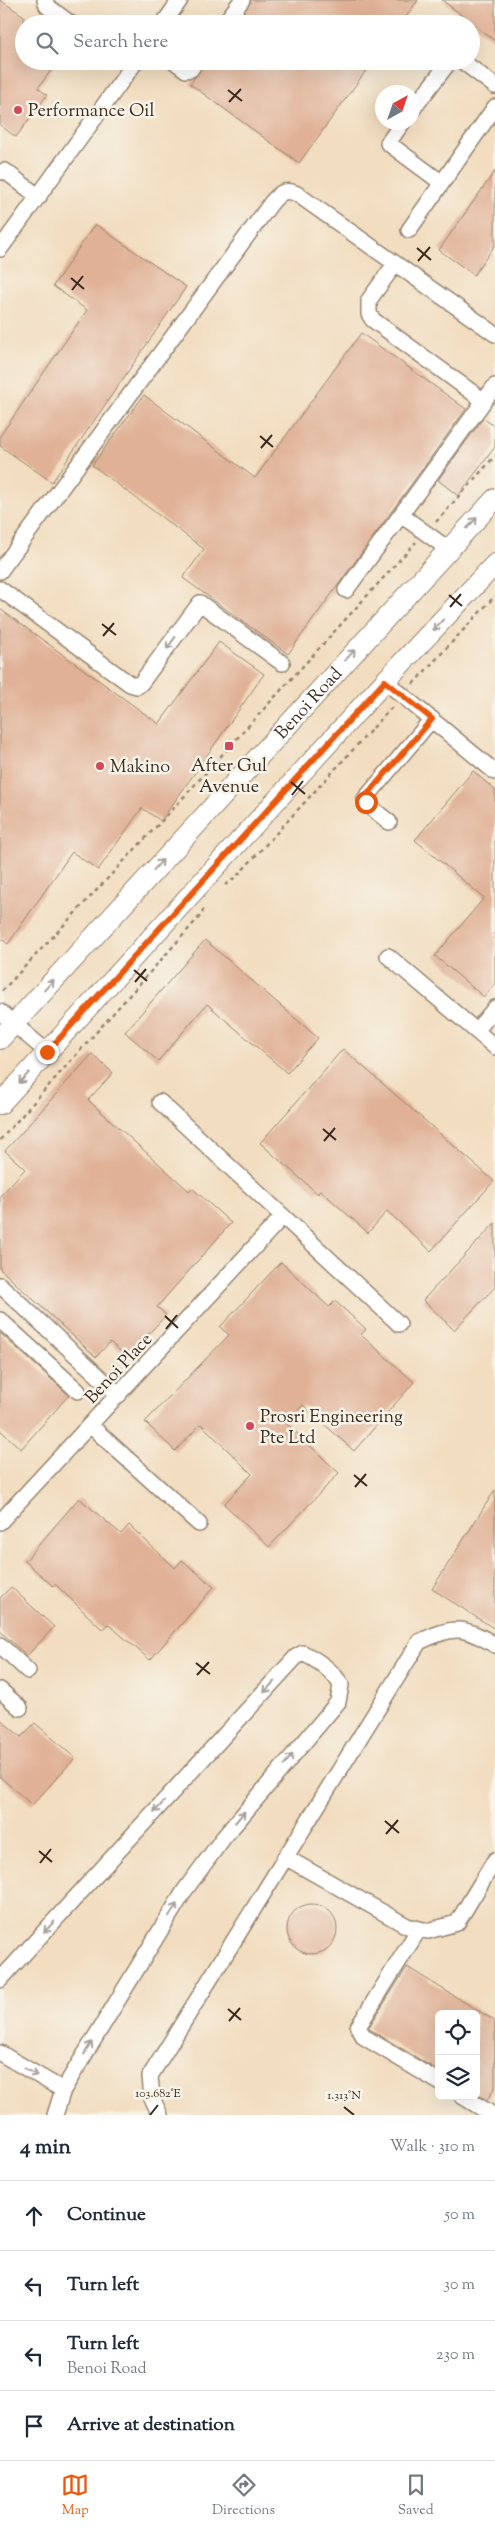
<!DOCTYPE html>
<html lang="en">
<head>
<meta charset="utf-8">
<style>
  body { margin:0; font-family:"Sorts Mill Goudy",serif; background:#f2f2f3; color:#1f2937 }
  .controls { position:absolute; right:15px; bottom:15px; display:grid; overflow:hidden; border-radius:8px; box-shadow:0 5px 20px #0002 }
  .controls button { width:45px; height:45px; display:grid; place-items:center; padding:0; border:0; border-bottom:1px solid #e0e1e3; background:#fff; color:#1f2937; font:25px sans-serif }
  .compass { position:absolute; left:375px; top:85px; width:45px; height:45px; border-radius:50%; background:#fff; box-shadow:0 5px 20px #0002; rotate:40deg }
  .stop { position:absolute; width:15px; height:15px; margin:-11px; border:4px solid #ea580c; border-radius:50%; background:#fff }
  .stop.end { background:#ea580c; border-color:#fff; box-shadow:0 1px 5px #0008 }
  .list { margin:0; padding:0; list-style:none }
  h2 { display:flex; justify-content:space-between; align-items:center; height:65px; margin:0; padding:0 20px; font-size:21px }
  h2 small { font-size:16px; font-weight:400; color:#747a83 }
  .list li { display:grid; grid-template-columns:32px 1fr auto; gap:15px; align-items:center; box-sizing:border-box; height:70px; padding:0 20px; border-top:1px solid #e0e1e3 }
  .list b { display:block; font-size:19px; white-space:nowrap }
  .list p { margin:0; font-size:16px; white-space:nowrap; color:#747a83 }
  .list em { font-size:16px; font-style:normal; color:#747a83 }
  .icon { flex:none; width:28px; height:28px; fill:none; stroke:currentColor; stroke-width:2; stroke-linecap:round; stroke-linejoin:round }
  .map { position:relative; flex:none; width:495px; height:2115px; overflow:hidden }
  .search { position:absolute; background:#fff; box-shadow:0 5px 20px #0002; left:15px; right:15px; top:15px; height:55px; display:flex; align-items:center; gap:12px; box-sizing:border-box; padding:0 18px; border-radius:28px; color:#747a83; font-size:19px }
  .sheet { height:345px; background:#fff }
  nav { display:flex; justify-content:space-around; align-items:center; box-sizing:border-box; height:70px; border-top:1px solid #e0e1e3; background:#fff; font-size:14px; color:#747a83 }
  nav a { display:grid; justify-items:center; gap:2px }
  nav .on { color:#ea580c }
  .map>svg:first-child { display:block }
</style>
</head>
<body>
<div class="map">
<svg width="495" height="2115" viewBox="0 0 495 2115">
  <rect width="100%" height="100%" fill="#f7f3e8"/>
  <filter id="ink" filterUnits="userSpaceOnUse"><feTurbulence type="fractalNoise" baseFrequency=".02" numOctaves="2"/><feDisplacementMap in="SourceGraphic" scale="10" xChannelSelector="R" yChannelSelector="G"/><feConvolveMatrix kernelMatrix="1 2 1 2 8 2 1 2 1" color-interpolation-filters="sRGB"/></filter>
  <filter id="wash" filterUnits="userSpaceOnUse"><feTurbulence type="fractalNoise" baseFrequency=".0096" numOctaves="4" result="noise"/><feDisplacementMap in="SourceGraphic" scale="20" xChannelSelector="R" yChannelSelector="G"/><feGaussianBlur stdDeviation="1.12" result="paint"/><feColorMatrix in="noise" values="0 0 0 0 0 0 0 0 0 0 0 0 0 0 0 0 0 1.4 0 .05"/><feComposite in="paint" operator="in"/></filter>
  <g filter="url(#wash)">
    <rect width="100%" height="100%" fill="#f2ddc0"/>
    <g id="blocks">
      <path fill="#e0b196" d="M0,0L24,16V61H58L38,88L47,95L16,137L0,125Z
        M251,0H418L401,24H236Z
        M442,0H495V41Z
        M206,61H373L299,163L190,84Z
        M495,171V245L474,275L439,250Z
        M95,224L186,287L52,482L0,446V436L87,310L53,286Z
        M361,333L466,409L288,654L183,578L204,549L92,465L144,395L255,478Z
        M483,418L495,427V447L458,496L438,480Z
        M0,609L159,724L219,642L264,674L161,821L142,808L98,870L72,852L8,944L0,938Z
        M473,771L495,790V984L484,997L435,956L484,898L415,840Z
        M205,940L318,1038L287,1073L207,1004L158,1061L125,1032Z
        M343,1049L494,1181L431,1251L387,1211L368,1233L320,1190L318,1194L260,1143Z
        M92,1054L113,1073L88,1100L189,1191L192,1188L231,1223L157,1307L166,1315L127,1357L110,1342L96,1357L0,1269V1196L25,1169L5,1151Z
        M495,1223V1287L454,1330L423,1300Z
        M281,1262L329,1307L335,1301L366,1329L361,1335L414,1382L354,1451L303,1405L286,1423L339,1473L269,1547L224,1504L252,1474L201,1424L175,1451L145,1422L229,1335L220,1327Z
        M0,1333L69,1395L21,1449L0,1430Z
        M495,1490V1629L432,1589Z
        M79,1498L121,1534L129,1525L175,1568L182,1560L214,1587L150,1660L108,1624L103,1630L55,1584L53,1586L25,1561Z
        M11,1587L54,1627L27,1656L0,1631V1598Z
        M0,1719L21,1737L35,1723L75,1758L32,1805L0,1777Z
        M287 1929a25 25 0 1 1 50 0a25 25 0 1 1-50 0Z
        M407,1967L495,2021V2087L487,2100L476,2094V2014H439V2071L371,2030L369,2027Z"/>
    </g>
  </g>
  <g filter="url(#ink)">
    <use href="#blocks" fill-opacity="0" stroke="#96846f" stroke-width="1"/>
    <g fill="none" stroke-linecap="round" stroke-linejoin="round">
      <defs>
        <path id="minor" d="M45,0L47,6L71,24
          M163,24L180,0
          M224,24L242,0
          M174,61L186,70L191,69L196,61
          M462,61L495,86
          M412,110L450,61
          M403,122L388,143L442,183
          M0,172L5,171L39,197
          M409,230L495,107
          M0,249L136,61
          M395,264L369,300V314L373,320L484,401
          M401,515L448,549
          M0,571L272,202C280,193 285,188 297,194L495,334
          M0,589L130,684L137,686L141,683L200,603L282,663
          M346,590L495,386
          M385,681L495,772
          M389,822L369,806L365,799L432,719
          M388,956L495,1047
          M0,1012L47,1052
          M476,1031L495,1008
          M160,1102L399,1324
          M0,1285L119,1395
          M0,1320L78,1391
          M91,1426L199,1524
          M0,1522L283,1216
          M0,1645L28,1671
          M0,1690L20,1708
          M285,1857L407,1926L428,1931L457,1923L495,1860
          M419,1929L358,2027L364,2037L439,2082
          M0,1980L296,1657L303,1653C317,1660 333,1671 341,1685L338,1702L224,1837L185,1890L63,2090L55,2115
          M0,2053L63,2090
          M462,2096L493,2115
          M160,2115L152,2098L150,2076L419,1642C454,1626 462,1625 495,1645"/>
        <g id="major">
          <path id="s1" d="M0,1039L495,499"/>
          <path d="M0,1104L385,681L495,564"/>
        </g>
      </defs>
      <use href="#minor" stroke="#96846f" stroke-width="18"/>
      <use href="#major" stroke="#96846f" stroke-width="22"/>
      <path stroke="#96846f" stroke-width="2.5" stroke-dasharray="4 4" stroke-linecap="butt" d="M436,522L495,456
        M413,684L495,596
        M225,885L237,876L394,705
        M2,991L170,812L416,542
        M0,1140L202,914L204,906"/>
      <use href="#minor" stroke="#fff" stroke-width="15"/>
      <use href="#major" stroke="#fff" stroke-width="20"/>
    </g>
    <defs><path id="oneway-shaft" d="M-6 0H5M1.5-3L5.5 0L1.5 3" fill="none" stroke-width="1.6" stroke-linecap="round" stroke-linejoin="round" transform="scale(1.25)"/></defs>
    <g stroke="#a79f9a">
      <use href="#oneway-shaft" transform="translate(472 523) rotate(-47)"/>
      <use href="#oneway-shaft" transform="translate(438 625) rotate(133)"/>
      <use href="#oneway-shaft" transform="translate(171 643) rotate(126)"/>
      <use href="#oneway-shaft" transform="translate(350 655) rotate(-48)"/>
      <use href="#oneway-shaft" transform="translate(158 865) rotate(-48)"/>
      <use href="#oneway-shaft" transform="translate(49 985) rotate(-48)"/>
      <use href="#oneway-shaft" transform="translate(24 1078) rotate(132)"/>
      <use href="#oneway-shaft" transform="translate(269 1687) rotate(133)"/>
      <use href="#oneway-shaft" transform="translate(288 1760) rotate(-50)"/>
      <use href="#oneway-shaft" transform="translate(159 1807) rotate(133)"/>
      <use href="#oneway-shaft" transform="translate(240 1817) rotate(-50)"/>
      <use href="#oneway-shaft" transform="translate(173 1910) rotate(-57)"/>
      <use href="#oneway-shaft" transform="translate(49 1927) rotate(133)"/>
      <use href="#oneway-shaft" transform="translate(88 2048) rotate(-59)"/>
      <use href="#oneway-shaft" transform="translate(31 2072) rotate(29)"/>
    </g>
  </g>
  <g fill="none" stroke-linecap="round" stroke-linejoin="round" filter="url(#ink)">
    <path stroke="#ea580c" stroke-width="6" d="M47,1052L385,681L432,719L367,795L366,802"/>
  </g>
  <path fill="none" stroke="#3b2a1e" stroke-width="2" d="M228,90L242,101M229,102L241,89M417,248L431,260M418,261L430,247M71,278L84,289M72,290L83,276M260,436L273,447M261,448L272,435M449,595L462,606M450,607L461,594M102,624L116,635M103,636L114,623M291,782L305,794M292,795L303,781M134,970L147,981M135,982L146,969M323,1129L336,1140M324,1141L335,1128M165,1316L178,1328M166,1329L177,1315M354,1475L367,1486M355,1487L366,1474M196,1663L210,1674M197,1675L209,1662M385,1821L399,1833M386,1834L398,1820M39,1851L52,1862M40,1863L51,1849M228,2009L241,2020M229,2021L240,2008M344,2107L354,2115M150,2115L158,2105"/>
  <g fill="#d1495b" stroke="#f7f3e8" stroke-width="2">
    <circle cx="18" cy="110" r="5"/>
    <rect x="224" y="741" width="10" height="10" rx="2.5"/>
    <circle cx="100" cy="766" r="5"/>
    <circle cx="250" cy="1426" r="5"/>
  </g>
  <g text-anchor="middle" stroke-width="5" stroke-linejoin="round" paint-order="stroke">
    <g font-size="18" fill="#3b2a1e" stroke="#f7f3e8" text-anchor="start">
      <text x="28" y="116">Performance Oil</text>
      <text x="229" y="771" text-anchor="middle">After Gul<tspan x="229" dy="21">Avenue</tspan></text>
      <text x="110" y="772">Makino</text>
      <text x="260" y="1422">Prosri Engineering<tspan x="260" dy="21">Pte Ltd</tspan></text>
    </g>
    <g font-size="18" fill="#3b2a1e" stroke="#f7f3e8">
      <text dy="6" stroke="none"><textPath href="#s1" startOffset="456">Benoi Road</textPath></text>
      <text transform="translate(118 1368) rotate(-47)" y="6">Benoi Place</text>
    </g>
  </g>
  <g font-size="12" text-anchor="middle" fill="#3b2a1e" stroke="#f7f3e8" stroke-width="5" stroke-linejoin="round" paint-order="stroke">
    <text x="158" y="2097">103.682°E</text>
    <text x="344" y="2099">1.313°N</text>
  </g>
</svg>
<div class="controls">
<button><svg class="icon" aria-label="locate" viewBox="0 0 24 24"><circle cx="12" cy="12" r="6"/><path d="M12 2v4M12 18v4M2 12h4M18 12h4"/></svg></button>
<button><svg class="icon" aria-label="layers" viewBox="0 0 24 24"><path d="M12 4l9 5-9 5-9-5zM3 14l9 5 9-5"/></svg></button>
</div>
<svg class="compass" viewBox="-18 -18 36 36"><path d="M0-13l5 13h-10z" fill="#e53935"/><path d="M0 13l5-13h-10z" fill="#747a83"/></svg>
<div class="stop" style="left:366px;top:802px"></div>
<div class="stop end" style="left:47px;top:1052px"></div>
<div class="search"><svg class="icon" aria-label="search" viewBox="0 0 24 24"><circle cx="10" cy="10" r="6"/><path d="M15 15l6 6"/></svg>Search here</div>
</div>
<section class="sheet">
<h2>4 min<small>Walk · 310 m</small></h2>
<ul class="list">
<li><svg class="icon" aria-label="ahead" viewBox="0 0 24 24"><path d="M12 20V5M6 11l6-6 6 6"/></svg><div><b>Continue</b></div><em>50 m</em></li>
<li><svg class="icon" aria-label="left" viewBox="0 0 24 24"><path d="M17 20v-9H6M10 6l-5 5 5 5"/></svg><div><b>Turn left</b></div><em>30 m</em></li>
<li><svg class="icon" aria-label="left" viewBox="0 0 24 24"><path d="M17 20v-9H6M10 6l-5 5 5 5"/></svg><div><b>Turn left</b><p>Benoi Road</p></div><em>230 m</em></li>
<li><svg class="icon" aria-label="arrive" viewBox="0 0 24 24"><path d="M6 21V4h12l-3 4 3 4H6"/></svg><div><b>Arrive at destination</b></div></li>
</ul>
</section>
<nav>
<a class="on"><svg class="icon" aria-label="map" viewBox="0 0 24 24"><path d="M3 6l6-2 6 2 6-2v14l-6 2-6-2-6 2zM9 4v14M15 6v14"/></svg>Map</a>
<a><svg class="icon" aria-label="directions" viewBox="0 0 24 24"><path d="M12 3l9 9-9 9-9-9zM9 14v-3h6M13 9l2 2-2 2"/></svg>Directions</a>
<a><svg class="icon" aria-label="saved" viewBox="0 0 24 24"><path d="M7 4h10v16l-5-4-5 4z"/></svg>Saved</a>
</nav>
</body>
</html>
